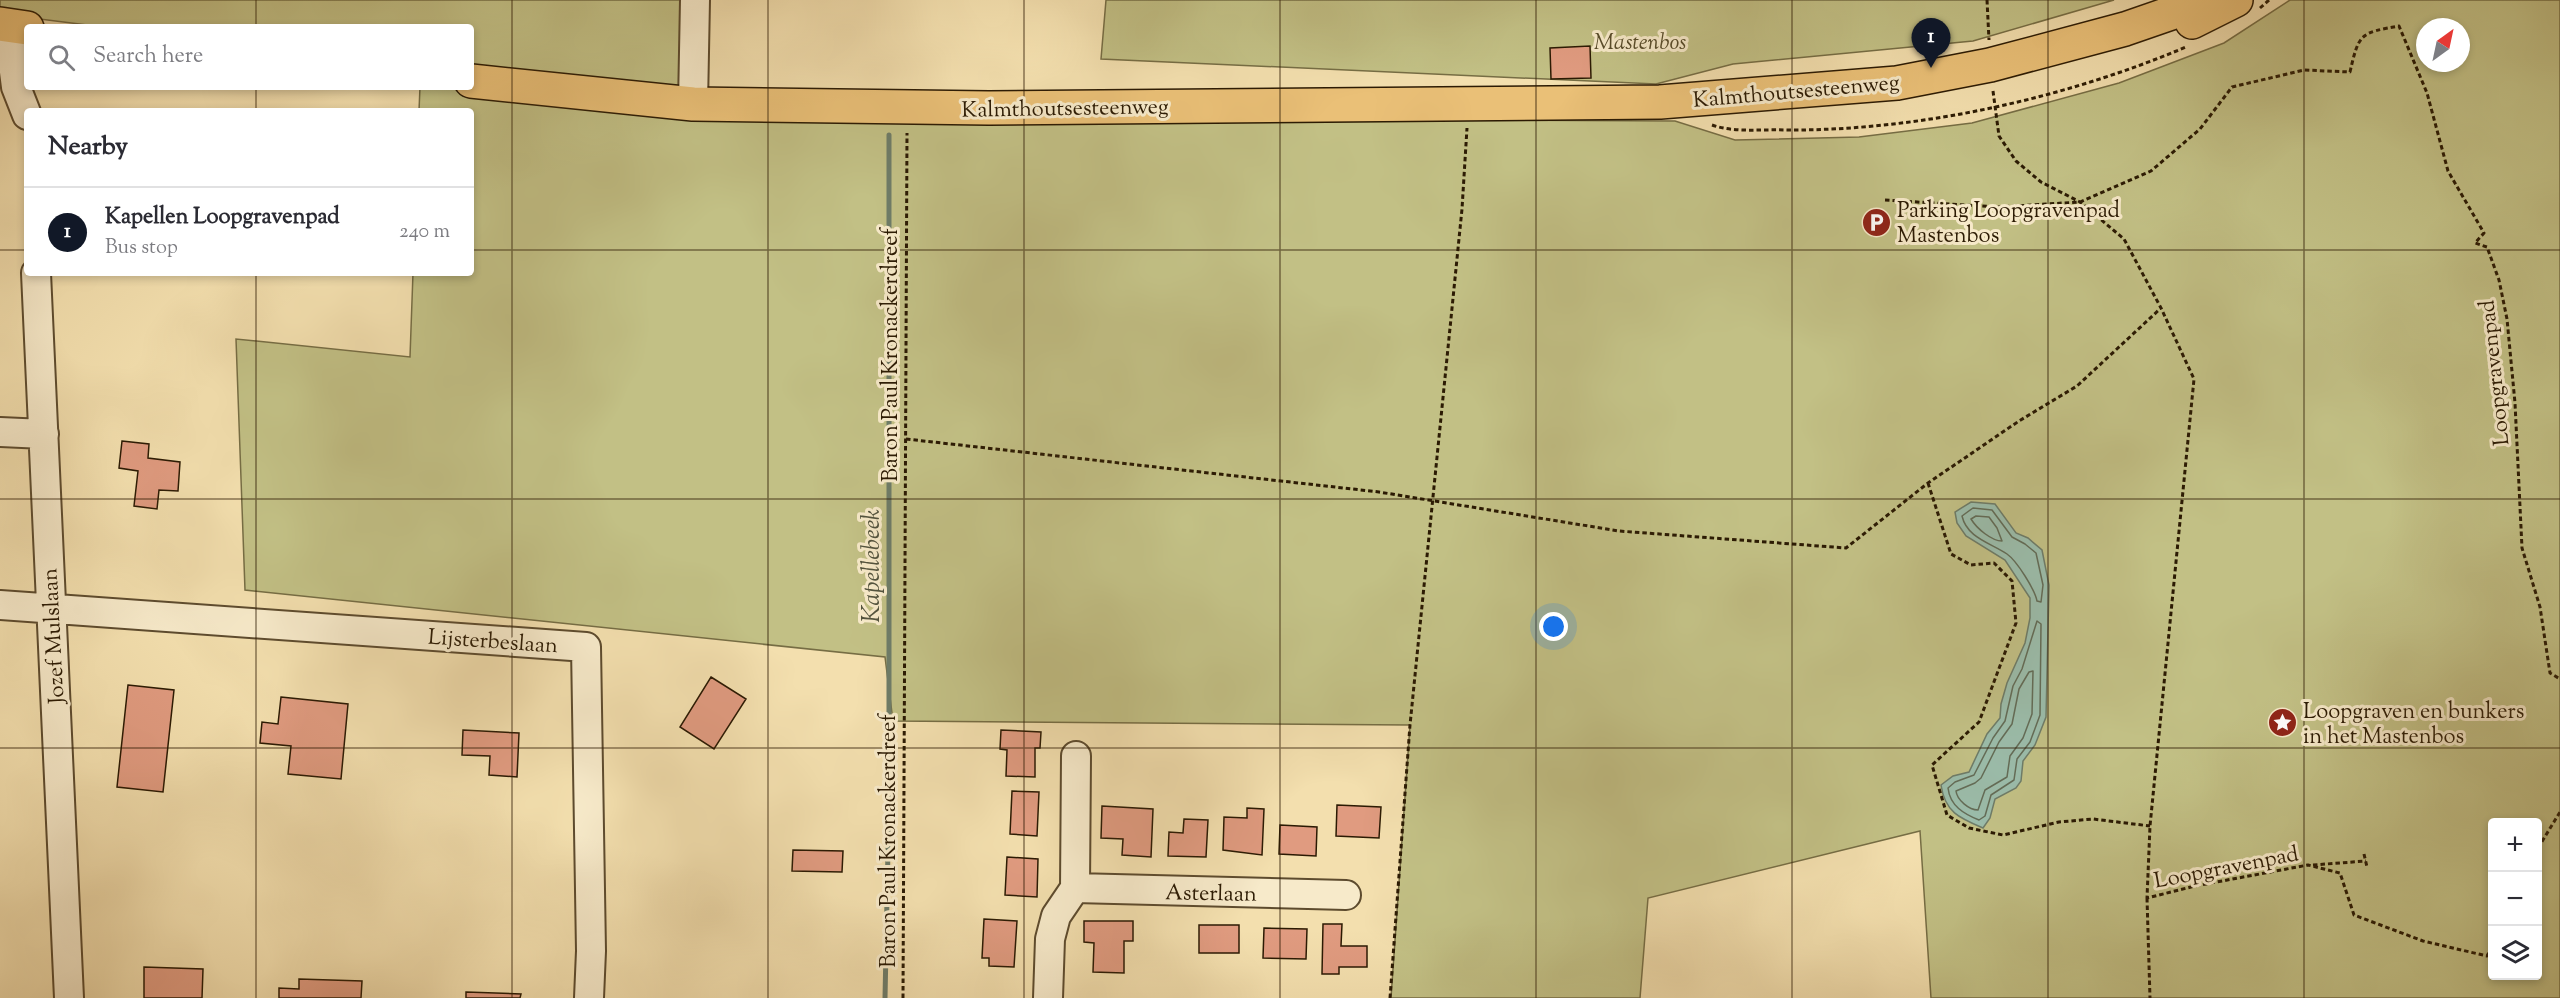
<!DOCTYPE html>
<html lang="en">
<head>
<meta charset="utf-8">
<style>
  body { margin:0; font-family:"Sorts Mill Goudy",serif; background:#f2f2f3; color:#2b2b33 }
  .controls { position:absolute; right:18px; bottom:18px; display:grid; overflow:hidden; border-radius:6px; box-shadow:0 3px 9px #0003 }
  .controls button { width:54px; height:54px; display:grid; place-items:center; padding:0; border:0; border-bottom:2px solid #e1e1e2; background:#fff; color:#2b2b33; font:30px sans-serif }
  .compass { position:absolute; left:2416px; top:18px; width:54px; height:54px; border-radius:50%; background:#fff; box-shadow:0 3px 9px #0003; rotate:33deg }
  .you { position:absolute; left:1554px; top:627px; width:21px; height:21px; margin:-15px; border:4px solid #fff; border-radius:50%; background:#1a73e8; box-shadow:0 0 0 9px #1a73e833 }
  .badge { display:grid; place-items:center; width:39px; height:39px; border-radius:50%; background:#111827; color:#fff; font-size:20px; font-weight:700 }
  .pin { position:absolute; translate:-50% -50px; filter:drop-shadow(0 2px 3px #0008) }
  .pin::after { content:''; position:absolute; top:32px; width:21px; height:18px; background:inherit; clip-path:polygon(0 0,100% 0,50% 100%) }
  .list { margin:0; padding:0; list-style:none }
  h2 { display:flex; justify-content:space-between; align-items:center; height:78px; margin:0; padding:0 24px; font-size:26px }
  h2 small { font-size:20px; font-weight:400; color:#7c7c81 }
  .list li { display:grid; grid-template-columns:39px 1fr auto; gap:18px; align-items:center; box-sizing:border-box; height:90px; padding:0 24px; border-top:2px solid #e1e1e2 }
  .list b { display:block; font-size:22px; white-space:nowrap }
  .list p { margin:0; font-size:20px; white-space:nowrap; color:#7c7c81 }
  .list em { font-size:20px; font-style:normal; color:#7c7c81 }
  .icon { flex:none; width:33px; height:33px; fill:none; stroke:currentColor; stroke-width:2; stroke-linecap:round; stroke-linejoin:round }
  .map { position:relative; flex:none; width:2560px; height:998px; overflow:hidden }
  .search { position:absolute; background:#fff; box-shadow:0 3px 9px #0003; left:24px; top:24px; width:450px; height:66px; display:flex; align-items:center; gap:15px; box-sizing:border-box; padding:0 21px; border-radius:6px; color:#7c7c81; font-size:22px }
  .panel { position:absolute; background:#fff; box-shadow:0 3px 9px #0003; left:24px; top:108px; width:450px; height:168px; border-radius:6px }
  .map>svg:first-child { display:block }
</style>
</head>
<body>
<div class="map">
<svg width="2560" height="998" viewBox="0 0 2560 998">
  <rect width="100%" height="100%" fill="#f3dfae"/>
  <filter id="stains"><feTurbulence type="fractalNoise" baseFrequency=".00333" numOctaves="4"/><feColorMatrix values="0 0 0 0 .2 0 0 0 0 .09 0 0 0 0 .02 0 0 0 .5 -.17"/></filter>
  <radialGradient id="worn" r=".72"><stop offset=".6" stop-color="#630" stop-opacity="0"/><stop offset="1" stop-color="#630" stop-opacity=".3"/></radialGradient>
  <path fill="#c2c085" stroke="#766d44" stroke-width="1.5" fill-rule="evenodd" d="M0,0H685L684,90L471,70V27H103L0,14Z
    M1106,0H2114L1973,41L1733,64L1656,84L1101,59Z
    M2290,0H2560V998H1931L1920,831L1648,898L1640,998H1391L1410,725L893,721L885,657L245,590L236,339L410,357L413,273H471V111H419L420,87H465L932,117L1675,121L1735,140L1859,137L1972,123L2119,83L2224,43ZM2425,27H2461V63H2425ZM2492,822H2538V976H2492Z"/>
  <path fill="#9bbdab" stroke="#6e7c68" stroke-width="1.5" d="M1971,502L1995,504L2016,533L2028,538L2042,550L2049,585L2046,717L2035,745L2023,761L2021,781L2016,788L1995,799L1990,818L1983,828C1959,818 1945,812 1941,785L1953,776L1969,772L1987,734L2000,718L2001,704L2007,683L2025,643L2030,618V598L2005,560L1966,536L1957,523L1955,512Z"/>
  <g fill="none" stroke-linecap="round" stroke-linejoin="round">
    <path stroke="#636c57" stroke-width="1.5" d="M1973,508L1992,510L2012,537L2025,544L2036,553L2043,585L2041,602L2037,601C2035,590 2017,561 2007,554C1991,543 1967,538 1962,516Z
      M1976,516L1989,517L1997,528L2002,541C1992,541 1977,529 1971,519Z
      M2037,621L2041,624L2040,715L2030,742L2017,759L2014,780L1991,795L1985,816L1979,820C1964,814 1950,806 1948,788L1955,782L1974,775L1993,738L2005,721L2013,686L2022,669Z
      M2033,671L2032,714L2023,738L2010,756L2007,777L1985,790L1978,810C1969,810 1957,800 1956,791L1975,783L1981,778L1999,742L2012,724L2019,689L2029,672Z"/>
    <path stroke="#6e7c68" stroke-width="5" d="M885,998L889,800V135"/>
  </g>
  <path fill="#e09b80" stroke="#2b1a03" stroke-width="1.5" d="M1590,46L1591,78L1551,79L1550,48Z
    M122,441L149,444L148,458L180,462L178,491L159,490L157,509L134,506L138,471L119,468Z
    M711,677L746,699L714,749L680,727Z
    M128,685L174,690L163,792L117,787Z
    M281,697L348,704L341,779L288,774L291,746L260,743L262,722L278,724Z
    M463,730L519,733L517,777L489,775L490,756L462,755Z
    M1001,730L1041,732L1040,748H1035V777L1006,776L1007,750L1000,749Z
    M1012,791L1039,792L1037,836L1010,834Z
    M1337,805L1381,807L1379,838L1336,836Z
    M1102,806L1153,809L1151,857L1122,855L1123,839L1101,838Z
    M1247,808L1264,809L1262,855L1223,850L1224,817L1247,818Z
    M1184,819L1208,820L1206,857L1168,856L1169,832L1183,833Z
    M1280,825L1317,827L1316,856L1279,854Z
    M793,850L843,851L842,872L792,871Z
    M1007,857L1038,859L1037,897L1005,895Z
    M984,919L1017,921L1014,967L989,966V958H982Z
    M1084,921H1133V941H1124V973L1093,972L1094,943L1084,942Z
    M1323,924H1342L1341,946H1367V967H1339V974H1322Z
    M1199,925H1239V953H1199Z
    M1264,928L1307,929L1306,959L1263,958Z
    M144,967L203,969L202,998H144Z
    M299,979L362,981L361,998H279V988L299,989Z
    M466,992L521,994L520,998H466Z"/>
  <g fill="none" stroke-linecap="round" stroke-linejoin="round">
    <defs>
      <path id="minor" d="M8,25L16,87L27,115
        M693,104L695,0
        M36,273L69,998
        M0,432L44,434
        M0,605L586,647L591,951L589,998
        M1075,888L1076,756
        M1048,998L1050,939L1056,916L1075,888L1346,895"/>
      <path id="major" d="M2192,22L2236,0
        M0,24L27,28
        M471,81L693,104L989,108L1660,102L1897,83L1990,65L2125,29L2209,0"/>
    </defs>
    <use href="#minor" stroke="#5d4b2e" stroke-width="32"/>
    <use href="#major" stroke="#2b1a03" stroke-width="36"/>
    <path stroke="#2b1a03" stroke-width="3" stroke-dasharray="4.5 3" stroke-linecap="butt" d="M1987,0L1989,40
      M2260,8L2269,0
      M1993,91L1999,136L2016,161L2041,182L2080,202L2124,239L2161,308L2194,379L2150,826L2147,898L2195,886L2308,865L2340,873L2354,915L2423,941L2487,956L2492,947
      M1712,125C1735,133 1761,129 1785,130C1918,131 2063,99 2186,47
      M1885,200L1998,207L2080,202L2151,171L2200,129L2232,87L2304,70L2350,72C2359,33 2360,33 2399,26L2427,93L2448,171L2484,233L2475,243L2487,247L2499,280L2507,319L2515,403L2522,548L2540,607L2550,673L2560,679
      M906,439L1379,492L1619,531L1846,548L1928,483L2019,421L2077,386L2161,308
      M1928,483L1951,554L1971,565L1994,563L2012,581L2016,623L1979,722L1932,765L1947,815L1969,828L2003,835L2059,822L2093,819L2150,826
      M2538,848L2560,812
      M2364,854L2367,867
      M2313,865L2366,861
      M2147,898L2150,998
      M903,998L907,133
      M1390,998L1410,725L1462,209L1467,128"/>
    <use href="#minor" stroke="#f7eaca" stroke-width="28"/>
    <use href="#major" stroke="#eac077" stroke-width="33"/>
  </g>
  <path fill="none" stroke="#2b1a03" stroke-width="1.5" stroke-opacity="0.55" d="M256,0V27M512,0V998M768,0V998M1024,0V998M1280,0V998M1536,0V998M1792,0V998M2048,0V998M2304,0V998M256,87V111M0,250H27M471,250H2560M256,273V998M0,499H2560M0,748H2560"/>
  <defs>
    <symbol id="parking-disc" viewBox="-11 -11 22 22"><circle r="9.5" fill="#8f2418" stroke="#f7eaca"/><path d="M-3.5-5.5H1a3.5 3.5 0 0 1 0 7H-1V5.5H-3.5ZM-1-3.4V-.6H.8a1.4 1.4 0 0 0 0-2.8Z" fill="#fff"/></symbol>
    <symbol id="sight-disc" viewBox="-11 -11 22 22"><circle r="9.5" fill="#8f2418" stroke="#f7eaca"/><path d="M0-6L1.8-2.2L6-1.7L2.9 1.2L3.7 5.4L0 3.3L-3.7 5.4L-2.9 1.2L-6-1.7L-1.8-2.2Z" fill="#fff"/></symbol>
  </defs>
  <g fill-rule="evenodd">
    <use href="#parking-disc" x="1860" y="206" width="33" height="33"/>
    <use href="#sight-disc" x="2266" y="706" width="33" height="33"/>
  </g>
  <g text-anchor="middle" stroke-width="6" stroke-linejoin="round" paint-order="stroke">
    <g font-size="22" font-style="italic" fill="#584c2a" stroke="#f7eaca">
      <text x="1640" y="49">Mastenbos</text>
    </g>
    <g font-size="22" fill="#2b1a03" stroke="#f7eaca">
      <text transform="translate(1796 90) rotate(-5)" y="8">Kalmthoutsesteenweg</text>
      <text transform="translate(1065 107) rotate(-1)" y="8">Kalmthoutsesteenweg</text>
      <text transform="translate(889 355) rotate(-90)" y="8">Baron Paul Kronackerdreef</text>
      <text transform="translate(2493 373) rotate(-96)" y="8">Loopgravenpad</text>
      <text transform="translate(52 636) rotate(-93)" y="8">Jozef Mulslaan</text>
      <text transform="translate(493 640) rotate(4)" y="8">Lijsterbeslaan</text>
      <text transform="translate(887 841) rotate(-90)" y="8">Baron Paul Kronackerdreef</text>
      <text transform="translate(2226 866) rotate(-11)" y="8">Loopgravenpad</text>
      <text transform="translate(1211 892) rotate(1)" y="8">Asterlaan</text>
    </g>
    <g font-size="22" fill="#2b1a03" stroke="#f7eaca" text-anchor="start">
      <text x="1897" y="217">Parking Loopgravenpad<tspan x="1897" dy="25">Mastenbos</tspan></text>
      <text x="2303" y="718">Loopgraven en bunkers<tspan x="2303" dy="25">in het Mastenbos</tspan></text>
    </g>
    <g font-size="24" font-style="italic" fill="#52533e" stroke="#f7eaca">
      <text transform="translate(871 566) rotate(-90)" y="8">Kapellebeek</text>
    </g>
  </g>
  <rect width="100%" height="100%" filter="url(#stains)"/>
  <rect width="100%" height="100%" fill="url(#worn)"/>
</svg>
<div class="controls">
<button>+</button>
<button>−</button>
<button><svg class="icon" aria-label="layers" viewBox="0 0 24 24"><path d="M12 4l9 5-9 5-9-5zM3 14l9 5 9-5"/></svg></button>
</div>
<svg class="compass" viewBox="-18 -18 36 36"><path d="M0-13l5 13h-10z" fill="#e53935"/><path d="M0 13l5-13h-10z" fill="#7c7c81"/></svg>
<div class="you"></div>
<div class="pin badge" style="left:1931px;top:68px">1</div>
<div class="search"><svg class="icon" aria-label="search" viewBox="0 0 24 24"><circle cx="10" cy="10" r="6"/><path d="M15 15l6 6"/></svg>Search here</div>
<section class="panel">
<h2>Nearby<small></small></h2>
<ul class="list">
<li><span class="badge">1</span><div><b>Kapellen Loopgravenpad</b><p>Bus stop</p></div><em>240 m</em></li>
</ul>
</section>
</div>
</body>
</html>
